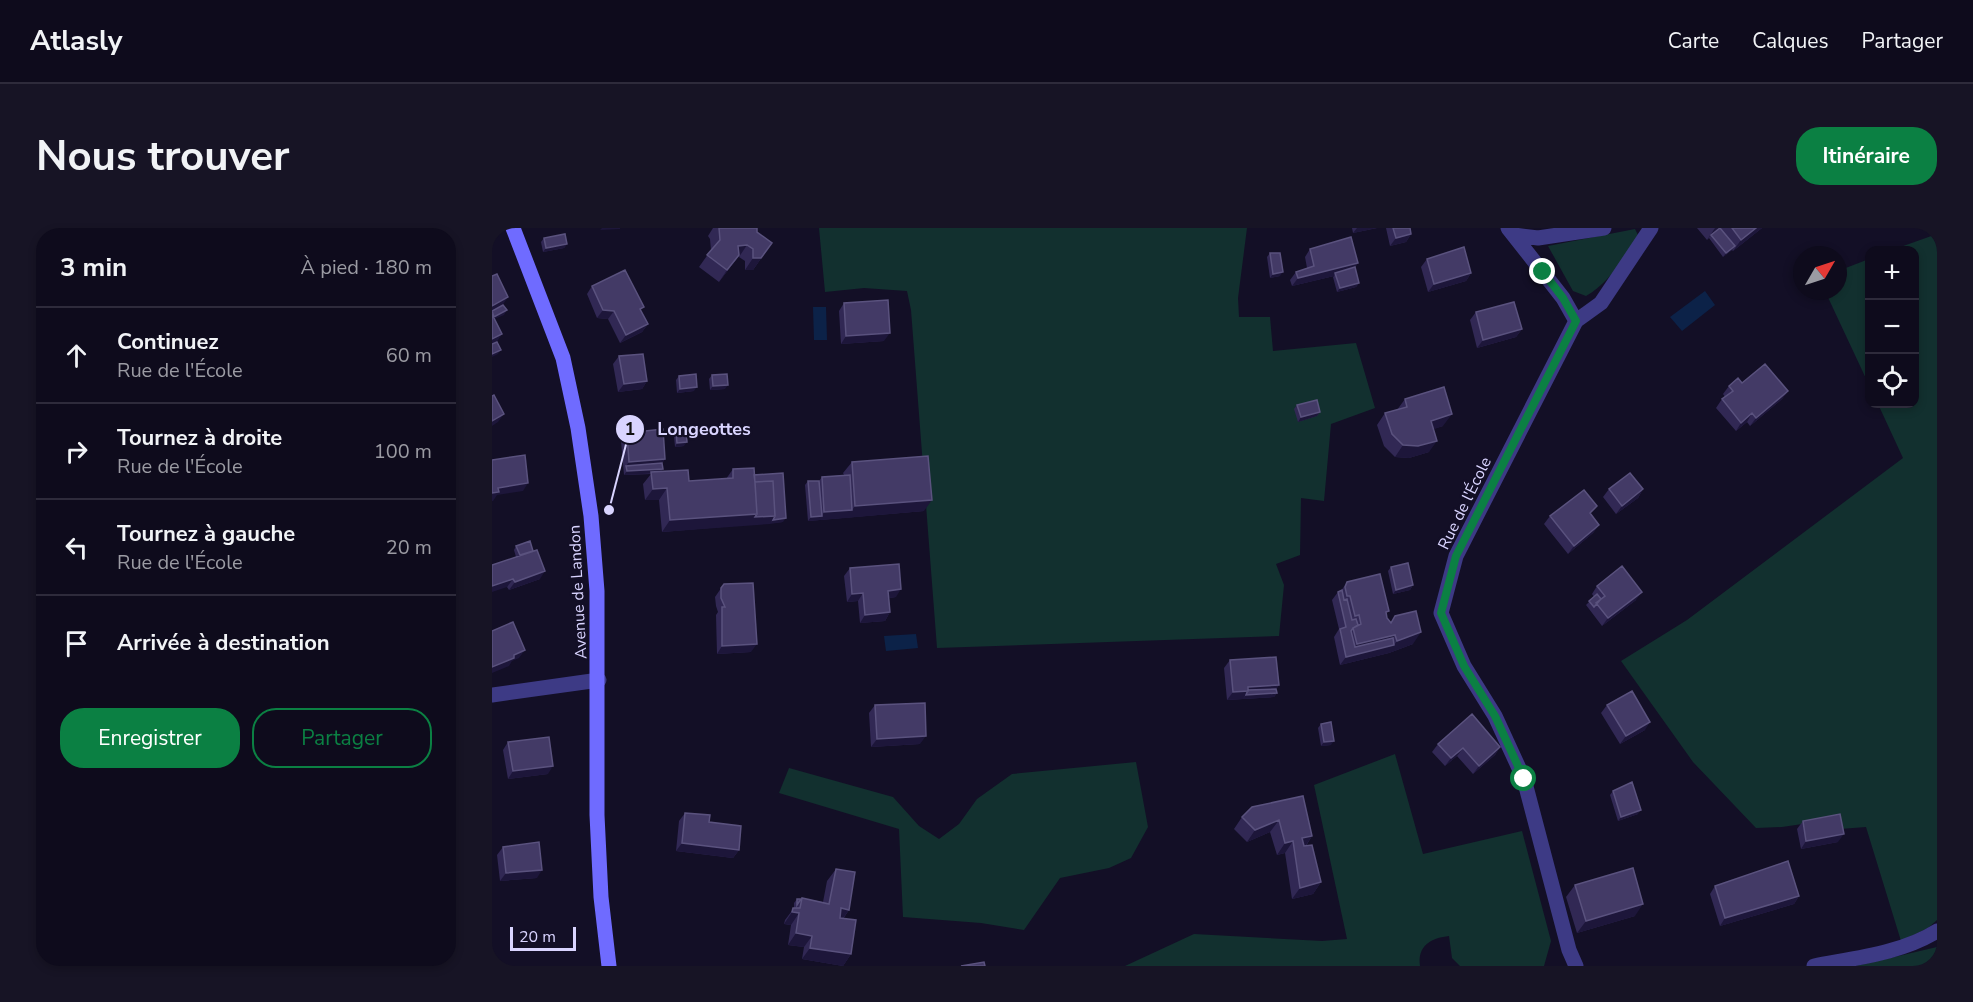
<!DOCTYPE html>
<html lang="fr">
<head>
<meta charset="utf-8">
<style>
  body { margin:0; font-family:"Nunito Sans",sans-serif; background:#171425; color:#f1f3f6 }
  .controls { position:absolute; right:18px; top:18px; display:grid; overflow:hidden; border-radius:12px; box-shadow:0 3px 9px #0003 }
  .controls button { width:54px; height:54px; display:grid; place-items:center; padding:0; border:0; border-bottom:2px solid #2e2b3b; background:#0e0b1c; color:#f1f3f6; font:30px sans-serif }
  .compass { position:absolute; left:1301px; top:18px; width:54px; height:54px; border-radius:50%; background:#0e0b1c; box-shadow:0 3px 9px #0003; rotate:51deg }
  .scale { position:absolute; left:18px; bottom:15px; width:66px; box-sizing:border-box; padding-left:6px; border:3px solid #d9d4ff; border-top:0; font-size:16px; line-height:21px; white-space:nowrap; color:#d9d4ff; -webkit-text-stroke:4px #130f26; paint-order:stroke }
  .stop { position:absolute; width:18px; height:18px; margin:-14px; border:4px solid #0b8043; border-radius:50%; background:#fff }
  .stop.end { background:#0b8043; border-color:#fff; box-shadow:0 2px 6px #0008 }
  .list { margin:0; padding:0; list-style:none }
  h2 { display:flex; justify-content:space-between; align-items:center; height:78px; margin:0; padding:0 24px; font-size:26px }
  h2 small { font-size:20px; font-weight:400; color:#9b9ba3 }
  .list li { display:grid; grid-template-columns:39px 1fr auto; gap:18px; align-items:center; box-sizing:border-box; height:96px; padding:0 24px; border-top:2px solid #2e2b3b }
  .list b { display:block; font-size:22px; white-space:nowrap }
  .list p { margin:0; font-size:20px; white-space:nowrap; color:#9b9ba3 }
  .list em { font-size:20px; font-style:normal; color:#9b9ba3 }
  .actions { display:flex; gap:12px; padding:18px 24px }
  .actions a { flex:1; padding:14px 0; border:2px solid #0b8043; border-radius:24px; text-align:center; font-size:21px; color:#0b8043 }
  .actions .main { background:#0b8043; color:#fff }
  .icon { flex:none; width:33px; height:33px; fill:none; stroke:currentColor; stroke-width:2; stroke-linecap:round; stroke-linejoin:round }
  .map { position:relative; flex:none; width:1445px; height:738px; overflow:hidden; border-radius:24px }
  header { display:flex; align-items:center; gap:36px; box-sizing:border-box; height:84px; padding:0 30px; background:#0e0b1c; border-bottom:2px solid #2e2b3b }
  header strong { font-size:28px }
  nav { display:flex; gap:33px; margin-inline-start:auto; font-size:21px }
  .intro { display:flex; align-items:center; justify-content:space-between; box-sizing:border-box; height:144px; padding:0 36px }
  h1 { margin:0; font-size:42px }
  .button { padding:15px 27px; border-radius:24px; background:#0b8043; color:#fff; font-size:21px; font-weight:700 }
  main { display:flex; gap:36px; padding:0 36px }
  aside { flex:1; background:#0e0b1c; border-radius:24px; box-shadow:0 3px 9px #0003 }
  .map>svg:first-child { display:block }
</style>
</head>
<body>
<header>
<strong>Atlasly</strong>
<nav><a>Carte</a><a>Calques</a><a>Partager</a></nav>
</header>
<div class="intro"><h1>Nous trouver</h1><a class="button">Itinéraire</a></div>
<main>
<aside>
<h2>3 min<small>À pied · 180 m</small></h2>
<ul class="list">
<li><svg class="icon" aria-label="ahead" viewBox="0 0 24 24"><path d="M12 20V5M6 11l6-6 6 6"/></svg><div><b>Continuez</b><p>Rue de l'École</p></div><em>60 m</em></li>
<li><svg class="icon" aria-label="right" viewBox="0 0 24 24"><path d="M7 20v-9h11M14 6l5 5-5 5"/></svg><div><b>Tournez à droite</b><p>Rue de l'École</p></div><em>100 m</em></li>
<li><svg class="icon" aria-label="left" viewBox="0 0 24 24"><path d="M17 20v-9H6M10 6l-5 5 5 5"/></svg><div><b>Tournez à gauche</b><p>Rue de l'École</p></div><em>20 m</em></li>
<li><svg class="icon" aria-label="arrive" viewBox="0 0 24 24"><path d="M6 21V4h12l-3 4 3 4H6"/></svg><div><b>Arrivée à destination</b></div></li>
</ul>
<div class="actions"><a class="main">Enregistrer</a><a>Partager</a></div>
</aside>
<div class="map">
<svg width="1445" height="738" viewBox="0 0 1445 738">
  <rect width="100%" height="100%" fill="#130f26"/>
  <path fill="#12302f" d="M327,0H755L746,70L747,89H778L781,123L864,115L883,180L839,196L832,273L809,270L808,327L784,336L792,357L787,408L445,420L419,82L415,63L372,60L333,64Z
    M1143,1L1146,7C1132,30 1117,55 1094,68L1081,63L1056,18Z
    M1445,6V692L1436,700L1409,713L1374,599L1348,601L1344,591L1290,599L1264,600L1201,534L1129,433L1195,392L1411,230L1386,176H1422V22H1400Z
    M1377,31H1378L1377,157L1333,63H1346V43Z
    M903,526L931,626L1030,603L1059,713L1052,738H968L960,730L957,708C939,710 925,718 928,738H633L702,706L830,713L855,711L822,557Z
    M644,534L656,599L639,630L617,640L568,650L532,702L489,695L411,689L407,601L287,565L297,540L401,569L427,598L447,611L467,596L485,571L520,546Z
    M1445,719V738H1364Z"/>
  <path fill="#0c2248" d="M1213,63L1223,77L1190,103L1178,89Z
    M321,79H334L335,112H322Z
    M424,406L426,420L394,423L392,408Z"/>
  <g fill="none" stroke-linecap="round" stroke-linejoin="round">
    <path stroke="#3d3a85" stroke-width="15" d="M1016,0L1071,70L1084,93L964,328L949,385L972,438L1003,488L1032,551L1077,722L1084,738
      M1022,7L1046,10L1112,0
      M1084,93L1109,75L1159,0
      M0,467L107,452
      M1322,738C1363,730 1410,725 1445,703"/>
    <path stroke="#6f6bff" stroke-width="15" d="M21,0L71,130L86,200L99,288L105,363V587L109,669L117,738"/>
  </g>
  <path fill="#312854" d="M221,0H265V4L280,15L261,42H253V33L247,29H246L227,54L207,39L219,22L218,11L216,8Z
    M860,0H885L861,5Z
    M894,0H918L919,6L914,14L898,18Z
    M1205,0H1270L1241,23L1240,22L1231,29L1217,10L1215,12Z
    M52,10L75,16L72,20L51,24L49,14Z
    M818,21L866,35L863,39L867,55L864,59L845,64L841,49L842,48L800,58L798,52L804,44L815,40L813,29Z
    M778,25L788,48L778,50L775,29Z
    M935,31L979,45L974,53L936,64L929,39Z
    M100,58L149,83L156,96L150,104L128,115L116,91L105,90L95,66Z
    M352,75L392,113L349,116L347,83Z
    M984,84L1030,101L1024,109L985,120L978,92Z
    M127,128L155,153L150,161L126,164L121,136Z
    M220,147L233,161L218,162L217,151Z
    M187,148L202,163L185,165L184,152Z
    M1250,155L1296,163L1290,171L1258,198L1255,194L1244,203L1224,180L1230,171L1233,169L1231,166L1237,158Z
    M913,171L951,198L941,201L937,224L917,230L903,229L892,218L885,197L893,185L905,182Z
    M805,177L828,184L825,188L806,194L802,181Z
    M184,204L192,218L183,219L182,208Z
    M135,205L173,231L170,235L169,244L197,253L234,251L241,241L262,247L291,294L170,304L167,272H153L151,256L159,246L132,247L129,213Z
    M360,234L432,283L316,293L313,257L316,253H327L330,249L352,247L351,245Z
    M1117,261H1151L1146,270L1124,286L1111,269Z
    M1058,288L1107,297L1101,305L1076,326L1052,296Z
    M24,318L48,351L17,362L15,359L24,329L22,322Z
    M899,339L921,357L918,362L901,366L896,343Z
    M358,340L404,369L397,370L398,384L393,393L368,395L366,373L355,374L352,348Z
    M855,354L894,386L895,390L899,394L903,388L921,416L897,425L848,437L842,409L847,401L840,372L846,364L849,363Z
    M232,356L259,424L225,426L224,387L226,384L224,378L223,369Z
    M1105,358L1144,372L1110,398L1094,377L1102,369L1100,366Z
    M738,432L787,457L784,461L785,465L782,469L735,472L732,440Z
    M383,477L428,516L379,519L377,485Z
    M1115,477L1153,502L1128,516L1109,485Z
    M829,496L839,517L829,518L826,500Z
    M16,514L56,546L16,551L11,522Z
    M946,516L1008,519L1003,527L981,546L965,528L953,538L940,524Z
    M1121,563L1146,586L1126,593L1118,567Z
    M760,579L820,608L814,618L829,654L821,666L800,671L793,625L785,627L778,604L755,614L742,601L750,589Z
    M193,585L217,594L247,622L241,630L184,623L187,593Z
    M1311,593L1346,614L1309,621L1305,601Z
    M11,619L45,650L8,653L5,627Z
    M344,641L357,682L351,691L359,726L351,738L310,731L312,719L296,717L299,697L292,696L293,692L302,680V675L305,671H309L310,670L331,674L335,653Z
    M1083,657L1143,688L1085,705L1074,669Z
    M1223,658L1307,668L1302,676L1228,698L1218,666Z"/>
  <path fill="#1d163a" d="M110,0H128V1L108,2Z
    M865,0H885L861,5Z
    M1223,0H1228L1219,7L1215,12Z
    M1264,0H1270L1241,23L1249,12Z
    M919,6L914,14L898,18L904,10Z
    M280,15L261,42H253L261,30Z
    M75,16L72,20L51,24L54,20Z
    M255,17L247,29H246L227,54L235,42L246,18Z
    M1243,18L1240,22L1231,29L1234,25Z
    M866,35L860,43L843,45L842,48L800,58L806,50Z
    M791,44L788,48L778,50L781,46Z
    M979,45L974,53L936,64L942,56Z
    M867,55L864,59L845,64L848,60Z
    M16,69L8,81L0,85V78Z
    M15,82L12,87L0,92V90Z
    M111,82L122,83L116,91L105,90Z
    M156,96L150,104L128,115L134,107Z
    M1030,101L1024,109L985,120L991,112Z
    M398,105L392,113L349,116L354,108Z
    M10,106L2,118L0,119V111Z
    M9,122L6,126L0,129V126Z
    M155,153L150,161L126,164L132,156Z
    M236,157L233,161L218,162L221,158Z
    M205,159L202,163L185,165L188,161Z
    M1296,163L1290,171L1258,198L1264,190Z
    M828,184L825,188L806,194L809,189Z
    M1260,185L1255,194L1244,203L1249,195Z
    M12,186L6,194L0,198V193Z
    M960,186L951,198L931,205L939,193Z
    M945,213L937,224L917,230L903,229L911,217Z
    M195,214L192,218L183,219L185,215Z
    M173,231L167,239L134,238L131,242L137,234Z
    M171,241L168,245L132,247L135,243Z
    M36,255L31,263L5,267L1,273H0V265L6,260Z
    M175,260L167,272H153L161,261Z
    M1151,261L1146,270L1124,286L1130,278Z
    M440,272L432,283L354,290L363,278Z
    M360,282L354,290L316,293L319,289L330,288L332,284Z
    M265,286L283,288L278,296L170,304L178,292Z
    M294,290L291,294L278,296L281,292Z
    M1107,297L1101,305L1076,326L1082,318Z
    M53,343L48,351L17,362L23,354Z
    M21,351L15,359L0,364V358Z
    M921,357L918,362L901,366L904,362Z
    M409,361L404,369L391,371L396,363Z
    M1150,364L1144,372L1110,398L1116,390Z
    M371,365L366,373L355,374L360,366Z
    M398,384L393,393L368,395L373,387Z
    M929,404L921,416L897,425L848,437L854,429L902,417L905,413Z
    M903,407L895,418L857,427L865,416Z
    M265,416L259,424L225,426L230,418Z
    M33,422L27,430L20,433L17,438L0,445V439Z
    M787,457L781,465L754,466L751,471L735,472L741,464L756,459Z
    M785,465L782,469L751,471L754,467Z
    M1158,494L1153,502L1128,516L1134,508Z
    M434,508L428,516L379,519L385,511Z
    M842,513L839,517L829,518L832,514Z
    M1008,519L1003,527L981,546L987,538Z
    M971,520L965,528L953,538L959,530Z
    M61,538L56,546L16,551L21,543Z
    M1149,582L1146,586L1126,593L1129,589Z
    M787,592L778,604L755,614L763,602Z
    M1352,606L1346,614L1309,621L1314,613Z
    M820,608L812,620L810,610Z
    M801,613L793,625L785,627L793,615Z
    M190,615L247,622L241,630L184,623Z
    M50,642L45,650L8,653L14,645Z
    M829,654L821,666L800,671L808,660Z
    M1307,668L1302,676L1228,698L1233,690Z
    M1151,676L1143,688L1085,705L1094,693Z
    M349,680L357,682L349,693L340,692Z
    M300,684L307,685L299,697L292,696Z
    M304,705L320,708L312,719L296,717Z
    M318,720L359,726L351,738L310,731Z"/>
  <path fill="#433a66" stroke="#5a527e" stroke-width="1.5" d="M227,0H265V4L280,15L269,30H261V21L255,17L246,18L247,27L235,42L215,27L228,12Z
    M901,0H918L919,6L904,10Z
    M1228,0L1243,18L1234,25L1219,7Z
    M1240,0H1264L1249,12Z
    M73,6L75,16L54,20L52,10Z
    M859,9L866,35L806,50L804,44L822,38L818,21Z
    M972,19L979,45L942,56L935,31Z
    M778,25H788L791,44L781,46Z
    M863,39L867,55L848,60L843,45Z
    M133,42L152,79L148,81L156,96L134,107L122,83L111,82L100,58Z
    M5,46L16,69L0,78V48Z
    M396,72L398,105L354,108L352,75Z
    M1022,74L1030,101L991,112L984,84Z
    M11,77L15,82L2,89L0,83Z
    M0,86L10,106L0,111Z
    M5,114L9,122L0,126V116Z
    M151,126L155,153L132,156L127,128Z
    M1273,136L1296,163L1264,190L1260,185L1249,195L1230,171L1241,163L1237,158L1246,150L1250,155Z
    M204,146L205,159L188,161L187,148Z
    M235,146L236,157L221,158L220,147Z
    M952,159L960,186L939,193L945,213L926,218L911,217L900,206L893,185L915,179L913,171Z
    M2,167L12,186L0,193V168Z
    M825,172L828,184L809,189L805,177Z
    M171,201L173,231L137,234L135,205Z
    M194,203L195,214L185,215L184,204Z
    M33,227L36,255L6,260L7,264L0,265V232Z
    M436,228L440,272L363,278L360,234Z
    M170,235L171,241L135,243L134,238Z
    M262,240L265,286L178,292L175,260L161,261L159,244L196,242L197,253L241,250V241Z
    M291,245L294,290L281,292L283,288L281,253L263,254L262,247Z
    M1138,245L1151,261L1130,278L1117,261Z
    M358,247L360,282L332,284L330,249Z
    M281,253L283,288L263,289L265,286L263,254Z
    M316,253H327L330,288L319,289Z
    M1092,262L1105,278L1098,285L1107,297L1082,318L1058,288Z
    M38,313L41,323L28,327L24,318Z
    M45,322L53,343L23,354L21,351L0,358V337Z
    M916,335L921,357L904,362L899,339Z
    M407,336L409,361L396,363L398,384L373,387L371,365L360,366L358,340Z
    M1130,338L1150,364L1116,390L1104,375L1113,368L1105,358Z
    M888,346L897,383L894,384L895,390L899,395L903,388L924,383L929,404L905,413L903,407L865,416L861,400L869,396L867,387L863,388L858,368H855L853,359L855,354Z
    M261,355L265,416L230,418V379H233L229,370V360L232,356Z
    M850,362L852,372L855,371L860,392L864,391L866,397L861,400L859,403L863,419L901,410L902,417L854,429L848,401L854,399L846,364Z
    M1105,366L1109,371L1102,379L1097,373Z
    M21,394L33,422L22,427V430L0,439V403Z
    M784,429L787,457L756,459V463L741,464L738,432Z
    M784,461L785,465L754,467L756,462Z
    M1140,463L1158,494L1134,508L1115,477Z
    M433,475L434,508L385,511L383,477Z
    M980,486L1008,519L987,538L971,520L959,530L946,516Z
    M839,494L842,513L832,514L829,496Z
    M57,509L61,538L21,543L16,514Z
    M1140,554L1149,582L1129,589L1121,563Z
    M811,568L820,608L810,610L812,618L820,617L829,654L808,660L801,613L793,615L787,592L763,602L750,589L760,579Z
    M193,585L218,587L217,594L249,598L247,622L190,615Z
    M1348,586L1352,606L1314,613L1311,593Z
    M47,614L50,642L14,645L11,619Z
    M1296,633L1307,668L1233,690L1223,658Z
    M1141,640L1151,676L1094,693L1083,657Z
    M344,641L363,644L357,682L349,680L348,690L364,692L359,726L318,720L320,708L304,705L307,685L300,684L301,680H308L310,670L337,676Z
    M305,671H309L305,677Z
    M492,734L493,738H469Z"/>
  <g fill="none" stroke-linecap="round" stroke-linejoin="round">
    <path stroke="#0b8043" stroke-width="8" d="M1032,551L1003,488L972,438L949,385L964,328L1084,93L1071,70L1051,44"/>
  </g>
  <g text-anchor="middle" stroke-width="4.5" stroke-linejoin="round" paint-order="stroke">
    <g font-size="16" fill="#d9d4ff" stroke="#130f26">
      <text transform="translate(972 275) rotate(-64)" y="6">Rue de l'École</text>
      <text transform="translate(85 364) rotate(-93)" y="6">Avenue de Landon</text>
    </g>
  </g>
  <path fill="none" stroke="#d9d4ff" stroke-width="2" d="M117 282L138 201"/>
  <g fill="#d9d4ff" stroke="#130f26" stroke-width="2">
    <circle cx="117" cy="282" r="6"/>
    <circle cx="138" cy="201" r="15"/>
  </g>
  <g font-size="18" text-anchor="middle" font-weight="bold" fill="#111">
    <text x="138" y="207">1</text>
  </g>
  <g font-size="18" text-anchor="middle" font-weight="bold" fill="#d9d4ff" stroke="#130f26" stroke-width="4.5" stroke-linejoin="round" paint-order="stroke">
    <text x="212" y="207">Longeottes</text>
  </g>
</svg>
<div class="controls">
<button>+</button>
<button>−</button>
<button><svg class="icon" aria-label="locate" viewBox="0 0 24 24"><circle cx="12" cy="12" r="6"/><path d="M12 2v4M12 18v4M2 12h4M18 12h4"/></svg></button>
</div>
<svg class="compass" viewBox="-18 -18 36 36"><path d="M0-13l5 13h-10z" fill="#e53935"/><path d="M0 13l5-13h-10z" fill="#9b9ba3"/></svg>
<div class="scale">20 m</div>
<div class="stop" style="left:1032px;top:551px"></div>
<div class="stop end" style="left:1051px;top:44px"></div>
</div>
</main>
</body>
</html>
